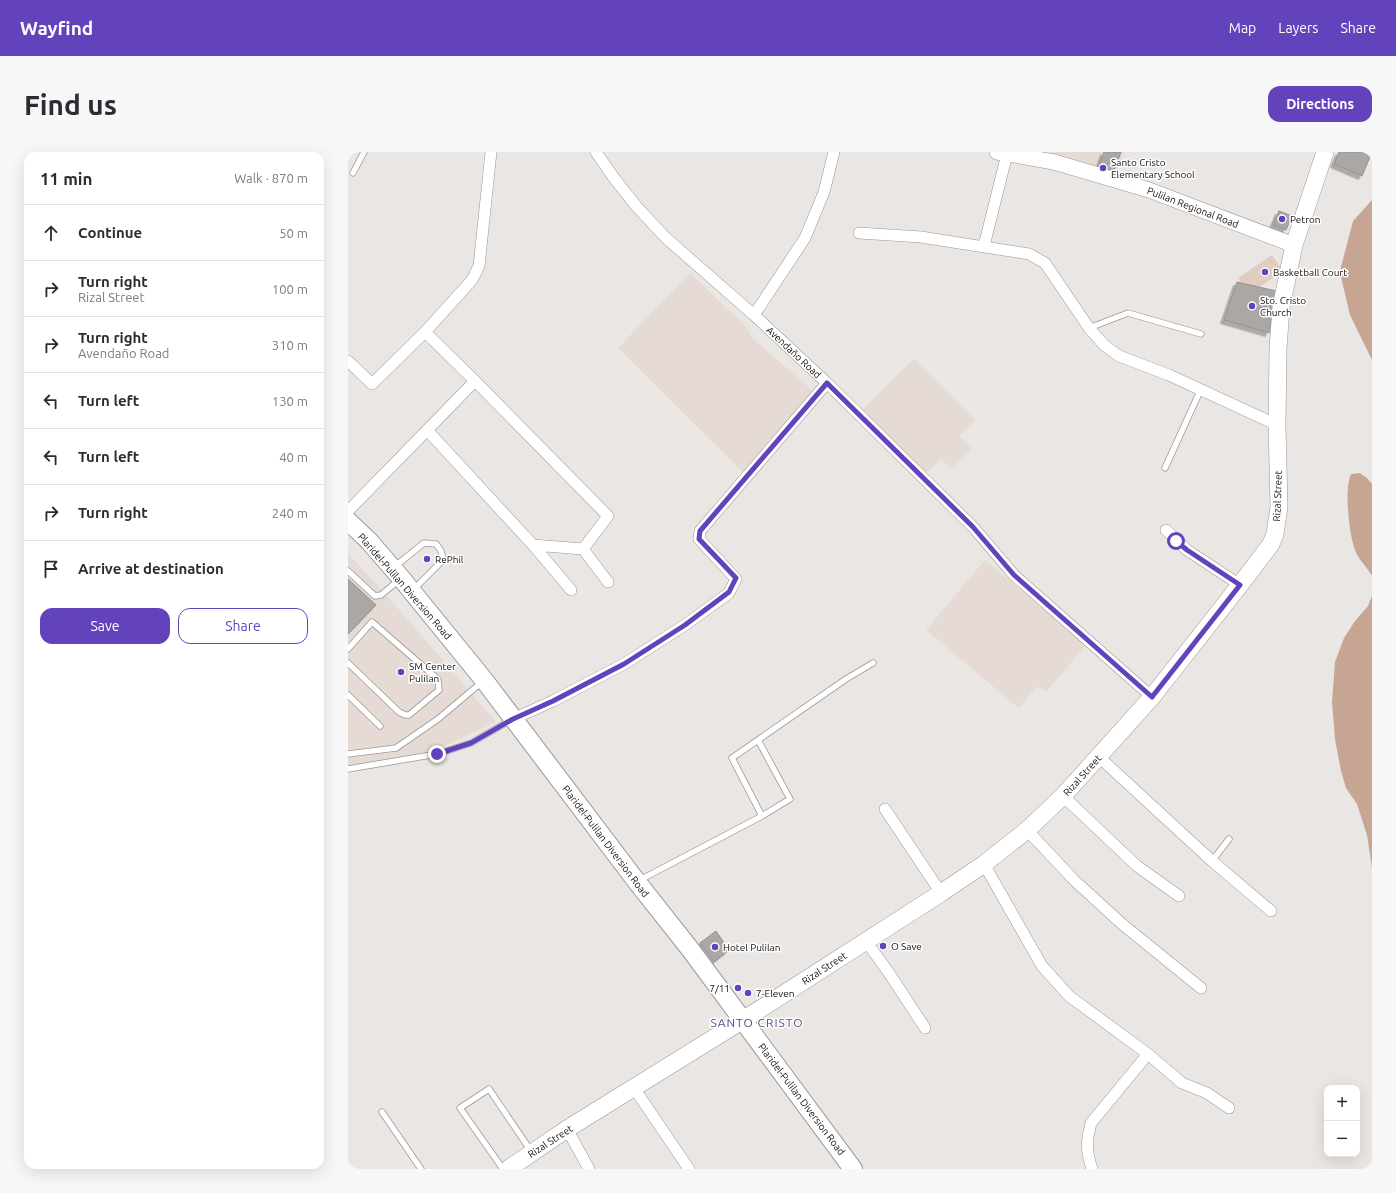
<!DOCTYPE html>
<html lang="en">
<head>
<meta charset="utf-8">
<style>
  body { margin:0; font-family:Ubuntu,sans-serif; background:#f7f7f7; color:#2b2b33 }
  .controls { position:absolute; right:12px; bottom:12px; display:grid; overflow:hidden; border-radius:8px; box-shadow:0 4px 16px #0002 }
  .controls button { width:36px; height:36px; display:grid; place-items:center; padding:0; border:0; border-bottom:1px solid #e1e1e2; background:#fff; color:#2b2b33; font:20px sans-serif }
  .stop { position:absolute; width:12px; height:12px; margin:-9px; border:3px solid #6343bb; border-radius:50%; background:#fff }
  .stop.end { background:#6343bb; border-color:#fff; box-shadow:0 1px 4px #0008 }
  .list { margin:0; padding:0; list-style:none }
  h2 { display:flex; justify-content:space-between; align-items:center; height:52px; margin:0; padding:0 16px; font-size:17px }
  h2 small { font-size:13px; font-weight:400; color:#7c7c81 }
  .list li { display:grid; grid-template-columns:26px 1fr auto; gap:12px; align-items:center; box-sizing:border-box; height:56px; padding:0 16px; border-top:1px solid #e1e1e2 }
  .list b { display:block; font-size:15px; white-space:nowrap }
  .list p { margin:0; font-size:13px; white-space:nowrap; color:#7c7c81 }
  .list em { font-size:13px; font-style:normal; color:#7c7c81 }
  .actions { display:flex; gap:8px; padding:12px 16px }
  .actions a { flex:1; padding:9px 0; border:1px solid #6343bb; border-radius:12px; text-align:center; font-size:14px; color:#6343bb }
  .actions .main { background:#6343bb; color:#fff }
  .icon { flex:none; width:22px; height:22px; fill:none; stroke:currentColor; stroke-width:2; stroke-linecap:round; stroke-linejoin:round }
  .map { position:relative; flex:none; width:1024px; height:1017px; overflow:hidden; border-radius:12px }
  header { display:flex; align-items:center; gap:24px; box-sizing:border-box; height:56px; padding:0 20px; background:#6343bb; color:#fff }
  header strong { font-size:19px }
  nav { display:flex; gap:22px; margin-inline-start:auto; font-size:14px }
  .intro { display:flex; align-items:center; justify-content:space-between; box-sizing:border-box; height:96px; padding:0 24px }
  h1 { margin:0; font-size:28px }
  .button { padding:10px 18px; border-radius:12px; background:#6343bb; color:#fff; font-size:14px; font-weight:700 }
  main { display:flex; gap:24px; padding:0 24px }
  aside { flex:1; background:#fff; border-radius:12px; box-shadow:0 4px 16px #0002 }
  .map>svg:first-child { display:block }
</style>
</head>
<body>
<header>
<strong>Wayfind</strong>
<nav><a>Map</a><a>Layers</a><a>Share</a></nav>
</header>
<div class="intro"><h1>Find us</h1><a class="button">Directions</a></div>
<main>
<aside>
<h2>11 min<small>Walk · 870 m</small></h2>
<ul class="list">
<li><svg class="icon" aria-label="ahead" viewBox="0 0 24 24"><path d="M12 20V5M6 11l6-6 6 6"/></svg><div><b>Continue</b></div><em>50 m</em></li>
<li><svg class="icon" aria-label="right" viewBox="0 0 24 24"><path d="M7 20v-9h11M14 6l5 5-5 5"/></svg><div><b>Turn right</b><p>Rizal Street</p></div><em>100 m</em></li>
<li><svg class="icon" aria-label="right" viewBox="0 0 24 24"><path d="M7 20v-9h11M14 6l5 5-5 5"/></svg><div><b>Turn right</b><p>Avendaño Road</p></div><em>310 m</em></li>
<li><svg class="icon" aria-label="left" viewBox="0 0 24 24"><path d="M17 20v-9H6M10 6l-5 5 5 5"/></svg><div><b>Turn left</b></div><em>130 m</em></li>
<li><svg class="icon" aria-label="left" viewBox="0 0 24 24"><path d="M17 20v-9H6M10 6l-5 5 5 5"/></svg><div><b>Turn left</b></div><em>40 m</em></li>
<li><svg class="icon" aria-label="right" viewBox="0 0 24 24"><path d="M7 20v-9h11M14 6l5 5-5 5"/></svg><div><b>Turn right</b></div><em>240 m</em></li>
<li><svg class="icon" aria-label="arrive" viewBox="0 0 24 24"><path d="M6 21V4h12l-3 4 3 4H6"/></svg><div><b>Arrive at destination</b></div></li>
</ul>
<div class="actions"><a class="main">Save</a><a>Share</a></div>
</aside>
<div class="map">
<svg width="1024" height="1017" viewBox="0 0 1024 1017">
  <defs>
    <filter id="shadow"><feDropShadow dx="-3.5" dy="3.5" stdDeviation="0" flood-color="#0004"/></filter>
  </defs>
  <rect width="100%" height="100%" fill="#eae6e4"/>
  <path fill="#e5dad4" d="M688,0H776L767,26Z
    M342,121L399,176L404,186L470,243L397,322L270,196Z
    M566,207L627,268L611,284L624,297L604,317L593,307L579,320L566,319L510,262Z
    M0,401L62,470L148,570L62,610L0,614Z
    M637,408L738,493L699,539L688,535L671,556L578,478Z"/>
  <path fill="#e1ccc0" d="M924,103L935,119L901,142L890,126Z"/>
  <path fill="#c6a693" d="M1024,48V208L1002,163L993,125V115L1005,69Z
    M1012,321L1019,326L1024,332V424C1019,415 1009,406 1006,395C1001,378 996,338 1003,322Z
    M1024,444V716L1019,683L1009,652L998,636L993,619L987,587L984,550L987,510L996,486L1007,469L1020,454Z"/>
  <path fill="#aaa7a5" stroke="#93908f" filter="url(#shadow)" d="M756,0H773L766,19L751,14Z
    M991,0H1024L1014,24L986,12Z
    M931,59L944,64L938,78L925,73Z
    M889,130L928,139L921,181L876,168Z
    M0,427L28,453L0,482Z
    M368,779L381,798L366,810L352,791Z"/>
  <g fill="none" stroke-linecap="round" stroke-linejoin="round">
    <defs>
      <path id="service" d="M5,21L16,0
        M741,176L780,161L853,182
        M817,316L853,237
        M46,415L76,391L88,392C93,398 95,401 94,409L66,437
        M0,419L27,444L33,443L51,428
        M0,497L24,470L85,523L90,528L91,538L61,563H57L51,560L0,511
        M0,543L32,574
        M410,588L442,647L414,664
        M0,602L48,596L90,567L134,530
        M0,617L89,602L123,591L163,568
        M864,709L881,687
        M290,729L414,664L384,606L498,527L525,511
        M34,960L73,1017
        M155,1017L112,956L141,937L183,999"/>
      <path id="minor" d="M248,0L266,26L289,55L318,86L406,163L479,231L625,375L666,423L804,545
        M511,81L573,85L681,102L697,111L741,176L756,193L771,204L821,223L929,273
        M636,94L659,2
        M406,163L457,86L476,40L486,0
        M77,180L127,229L260,364L235,397L185,393
        M0,209L24,232L77,180L124,128L131,114L143,0
        M79,278L185,393L223,438
        M0,359L127,229
        M818,378L839,398L892,433
        M235,397L260,430
        M165,567L205,549L276,512L337,473L381,441L388,427L351,387L352,379L479,231
        M751,605L864,709L923,759
        M715,644L789,714L831,744
        M537,657L593,741
        M679,678L727,729L774,772L853,836
        M636,712L694,814L721,844L800,902L834,931L859,941L881,956
        M518,789L541,821L577,876
        M286,936L341,1017
        M219,977L241,1017
        M744,1017C738,998 738,991 743,971L800,902"/>
      <path id="secondary" d="M649,0L706,10L801,38L946,93"/>
      <path id="primary" d="M160,1017L219,977L395,868L593,741L636,712L679,678L715,644L804,545L892,433L923,392L927,382L931,355L929,273L930,197L933,155L946,93L977,0"/>
      <path id="trunk" d="M0,369L21,389L53,426L136,528L289,730L342,797L505,1017"/>
    </defs>
    <use href="#service" stroke="#9b9896" stroke-width="7"/>
    <use href="#minor" stroke="#9b9896" stroke-width="12"/>
    <use href="#secondary" stroke="#9b9896" stroke-width="16"/>
    <use href="#primary" stroke="#9b9896" stroke-width="18"/>
    <use href="#trunk" stroke="#9b9896" stroke-width="20"/>
    <use href="#service" stroke="#fff" stroke-width="5.5"/>
    <use href="#minor" stroke="#fff" stroke-width="11"/>
    <use href="#secondary" stroke="#fff" stroke-width="15"/>
    <use href="#primary" stroke="#fff" stroke-width="17"/>
    <use href="#trunk" stroke="#fff" stroke-width="18"/>
  </g>
  <g fill="none" stroke-linecap="round" stroke-linejoin="round">
    <path stroke="#6343bb" stroke-width="5" d="M89,602L123,591L165,567L205,549L276,512L337,473L381,440L388,426L351,387L352,379L479,231L625,375L666,423L804,545L892,433L839,398L828,389"/>
  </g>
  <g fill="#6343bb" stroke="#fff" stroke-width="1.5">
    <circle cx="755" cy="16" r="4"/>
    <circle cx="934" cy="67" r="4"/>
    <circle cx="917" cy="120" r="4"/>
    <circle cx="904" cy="154" r="4"/>
    <circle cx="79" cy="407" r="4"/>
    <circle cx="53" cy="520" r="4"/>
    <circle cx="535" cy="794" r="4"/>
    <circle cx="367" cy="795" r="4"/>
    <circle cx="390" cy="836" r="4"/>
    <circle cx="400" cy="841" r="4"/>
  </g>
  <g text-anchor="middle" stroke-width="3" stroke-linejoin="round" paint-order="stroke">
    <g font-size="10" fill="#100f0e" stroke="#fff" text-anchor="start">
      <text x="763" y="14">Santo Cristo<tspan x="763" dy="12">Elementary School</tspan></text>
      <text x="942" y="71">Petron</text>
      <text x="925" y="124">Basketball Court</text>
      <text x="912" y="152">Sto. Cristo<tspan x="912" dy="12">Church</tspan></text>
      <text x="87" y="411">RePhil</text>
      <text x="61" y="518">SM Center<tspan x="61" dy="12">Pulilan</tspan></text>
      <text x="543" y="798">O Save</text>
      <text x="375" y="799">Hotel Pulilan</text>
      <text x="382" y="840" text-anchor="end">7/11</text>
      <text x="408" y="845">7-Eleven</text>
    </g>
    <g font-size="10" fill="#100f0e" stroke="#fff">
      <text transform="translate(845 55) rotate(21)" y="4">Pulilan Regional Road</text>
      <text transform="translate(446 200) rotate(43)" y="4">Avendaño Road</text>
      <text transform="translate(929 344) rotate(-88)" y="4">Rizal Street</text>
      <text transform="translate(57 434) rotate(49)" y="4">Plaridel-Pulilan Diversion Road</text>
      <text transform="translate(734 623) rotate(-48)" y="4">Rizal Street</text>
      <text transform="translate(258 689) rotate(53)" y="4">Plaridel-Pulilan Diversion Road</text>
      <text transform="translate(476 816) rotate(-33)" y="4">Rizal Street</text>
      <text transform="translate(454 947) rotate(53)" y="4">Plaridel-Pulilan Diversion Road</text>
      <text transform="translate(202 989) rotate(-33)" y="4">Rizal Street</text>
    </g>
    <g font-size="12" letter-spacing="1" fill="#544886" stroke="#fff">
      <text x="409" y="875">SANTO CRISTO</text>
    </g>
  </g>
</svg>
<div class="controls">
<button>+</button>
<button>−</button>
</div>
<div class="stop" style="left:828px;top:389px"></div>
<div class="stop end" style="left:89px;top:602px"></div>
</div>
</main>
</body>
</html>
